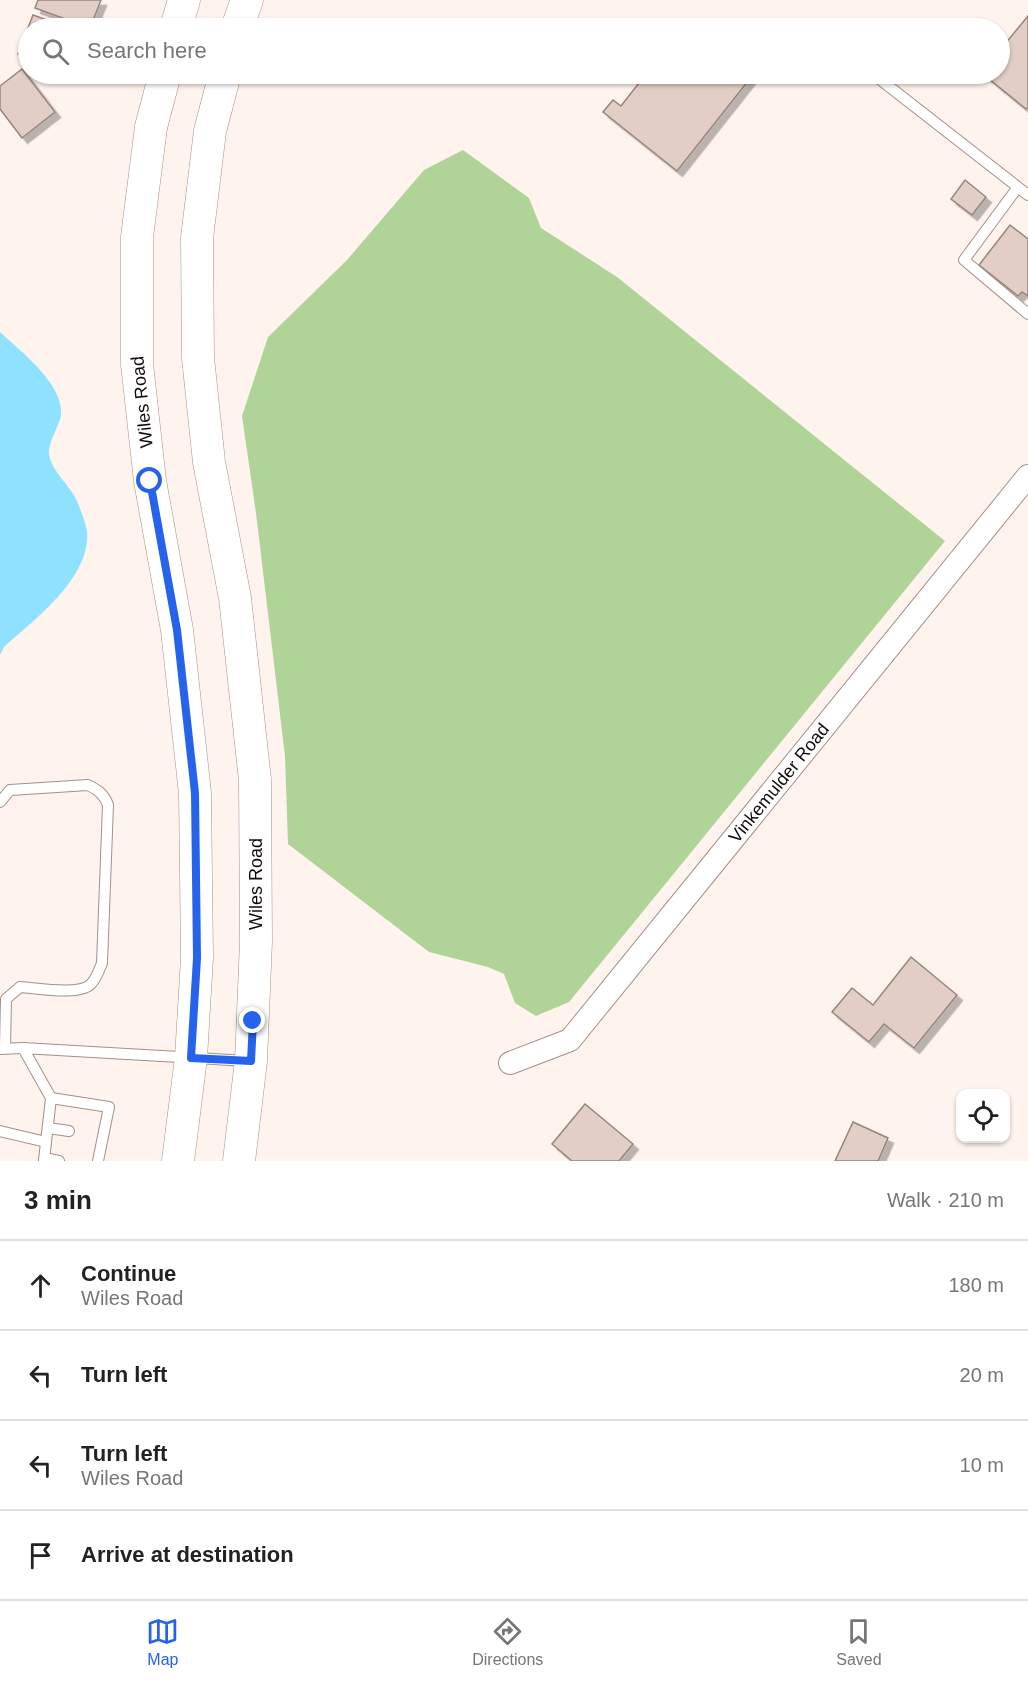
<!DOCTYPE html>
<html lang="en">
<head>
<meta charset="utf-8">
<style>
  body { margin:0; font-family:Helvetica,sans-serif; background:#f6f6f6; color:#222 }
  .controls { position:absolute; right:18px; bottom:18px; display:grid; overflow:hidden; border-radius:12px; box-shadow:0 2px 4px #0004 }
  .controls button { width:54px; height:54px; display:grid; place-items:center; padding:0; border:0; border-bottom:2px solid #e0e0e0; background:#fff; color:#222; font:30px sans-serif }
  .stop { position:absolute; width:18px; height:18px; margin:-14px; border:4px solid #2563eb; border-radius:50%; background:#fff }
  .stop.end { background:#2563eb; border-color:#fff; box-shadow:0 2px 6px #0008 }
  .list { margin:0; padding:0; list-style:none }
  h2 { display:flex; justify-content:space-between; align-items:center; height:78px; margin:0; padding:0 24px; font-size:26px }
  h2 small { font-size:20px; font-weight:400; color:#767676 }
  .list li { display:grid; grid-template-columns:39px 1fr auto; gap:18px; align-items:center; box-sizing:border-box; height:90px; padding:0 24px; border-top:2px solid #e0e0e0 }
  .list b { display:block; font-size:22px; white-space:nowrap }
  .list p { margin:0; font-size:20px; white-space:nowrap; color:#767676 }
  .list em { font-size:20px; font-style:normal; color:#767676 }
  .icon { flex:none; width:33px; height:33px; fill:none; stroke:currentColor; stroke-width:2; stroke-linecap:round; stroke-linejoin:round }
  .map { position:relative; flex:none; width:1028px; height:1161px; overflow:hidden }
  .search { position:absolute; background:#fff; box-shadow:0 2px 4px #0004; left:18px; right:18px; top:18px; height:66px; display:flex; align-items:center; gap:15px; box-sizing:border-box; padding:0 21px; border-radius:33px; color:#767676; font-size:22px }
  .sheet { height:438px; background:#fff }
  nav { display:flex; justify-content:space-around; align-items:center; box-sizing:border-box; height:84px; border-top:2px solid #e0e0e0; background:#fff; font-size:16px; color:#767676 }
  nav a { display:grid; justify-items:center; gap:3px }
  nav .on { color:#2563eb }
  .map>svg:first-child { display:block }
</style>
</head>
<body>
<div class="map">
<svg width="1028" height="1161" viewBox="0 0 1028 1161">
  <defs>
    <filter id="shadow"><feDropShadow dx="5.5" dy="5.5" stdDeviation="0" flood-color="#0004"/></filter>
  </defs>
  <rect width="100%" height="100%" fill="#fff3ed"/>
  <path fill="#b0d397" d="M463,150L529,198L541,228L617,277L945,541L569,1002L536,1016L515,1003L504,974L488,967L429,952L288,844L285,756L256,513L242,416L268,337L347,260L424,170Z"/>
  <path fill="#8fe2ff" d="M0,332C20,351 64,384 61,415C59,427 48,442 49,454C51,471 70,485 77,501C81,511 85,521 87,531C91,578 35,619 4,647L0,655Z"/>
  <path fill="#e2cec5" stroke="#97857c" stroke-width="1.5" filter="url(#shadow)" d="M38,0H101L90,28L35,8Z
    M33,15L70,28H28V58L18,54Z
    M1028,16V107L1026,109L983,74H1000V50Z
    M22,69L55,112L22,138L0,109V86Z
    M646,74H748L752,76L677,171L603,112L613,100L621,106Z
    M965,180L986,197L972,215L951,199Z
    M1010,225L1028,239V296L1022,292L1018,296L979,265Z
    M911,957L957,995L914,1048L884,1024L869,1042L832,1012L852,988L873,1005Z
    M585,1104L633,1144L619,1161H572L552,1144Z
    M853,1122L888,1138L878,1161H835Z"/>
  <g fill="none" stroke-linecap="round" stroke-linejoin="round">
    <defs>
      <path id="service" d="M873,74L1028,195
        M1018,187L964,260L1028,314
        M0,802L10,790L88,785C98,790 104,794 108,805L102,963C99,971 96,979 91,984C79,996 37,988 20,987L6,999L5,1047
        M23,1048L51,1098L109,1107L98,1161
        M0,1049L23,1048L248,1061
        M48,1128L69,1131
        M0,1131L46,1142L51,1098
        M44,1158L59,1161
        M44,1161L46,1142"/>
      <path id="minor" d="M510,1063L570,1040L1028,476"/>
      <path id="secondary" d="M176,28L184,0
        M237,28L247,0
        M165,74L151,127L137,237V364L150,481L177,630L195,793L197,958L191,1058L178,1161
        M225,74L210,131L197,238L198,358L209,462L235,598L255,780L256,941L251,1061L239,1161"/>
    </defs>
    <use href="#service" stroke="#a39088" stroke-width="12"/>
    <use href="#minor" stroke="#a39088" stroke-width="24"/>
    <use href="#secondary" stroke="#a39088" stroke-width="33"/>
    <use href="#service" stroke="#fff" stroke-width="10"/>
    <use href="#minor" stroke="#fff" stroke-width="22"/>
    <use href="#secondary" stroke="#fff" stroke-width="32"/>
  </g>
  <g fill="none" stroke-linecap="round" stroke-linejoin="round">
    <path stroke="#2563eb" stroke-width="8" d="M150,481L177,630L195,793L197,958L191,1058L251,1061L253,1021"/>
  </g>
  <g text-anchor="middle" stroke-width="6" stroke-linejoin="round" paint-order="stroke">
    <g font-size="18" fill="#110a08" stroke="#fff">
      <text transform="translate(142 402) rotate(-96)" y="6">Wiles Road</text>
      <text transform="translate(779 783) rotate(-51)" y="6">Vinkemulder Road</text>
      <text transform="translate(256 884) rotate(-90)" y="6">Wiles Road</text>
    </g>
  </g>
</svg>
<div class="controls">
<button><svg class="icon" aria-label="locate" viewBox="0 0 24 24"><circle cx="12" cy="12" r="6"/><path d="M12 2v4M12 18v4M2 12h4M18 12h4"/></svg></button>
</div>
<div class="stop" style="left:150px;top:481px"></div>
<div class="stop end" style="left:253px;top:1021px"></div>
<div class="search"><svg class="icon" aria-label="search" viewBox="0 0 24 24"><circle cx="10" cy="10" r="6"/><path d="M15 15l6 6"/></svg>Search here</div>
</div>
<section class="sheet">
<h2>3 min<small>Walk · 210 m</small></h2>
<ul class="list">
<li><svg class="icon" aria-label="ahead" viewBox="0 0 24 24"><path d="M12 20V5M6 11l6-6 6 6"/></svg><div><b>Continue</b><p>Wiles Road</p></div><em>180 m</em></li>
<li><svg class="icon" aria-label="left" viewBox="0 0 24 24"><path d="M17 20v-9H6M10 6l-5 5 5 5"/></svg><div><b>Turn left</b></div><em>20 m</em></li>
<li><svg class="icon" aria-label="left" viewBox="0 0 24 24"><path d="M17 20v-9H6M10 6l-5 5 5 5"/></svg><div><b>Turn left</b><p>Wiles Road</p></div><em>10 m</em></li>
<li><svg class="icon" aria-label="arrive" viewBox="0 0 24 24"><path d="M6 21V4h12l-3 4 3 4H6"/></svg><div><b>Arrive at destination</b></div></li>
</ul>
</section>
<nav>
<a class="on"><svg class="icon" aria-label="map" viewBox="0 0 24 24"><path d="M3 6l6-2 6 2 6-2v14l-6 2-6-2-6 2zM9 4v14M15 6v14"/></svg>Map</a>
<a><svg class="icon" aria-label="directions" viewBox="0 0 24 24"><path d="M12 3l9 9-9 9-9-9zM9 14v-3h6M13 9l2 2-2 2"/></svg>Directions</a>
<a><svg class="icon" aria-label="saved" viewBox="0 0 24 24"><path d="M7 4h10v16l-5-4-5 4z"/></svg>Saved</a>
</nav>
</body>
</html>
